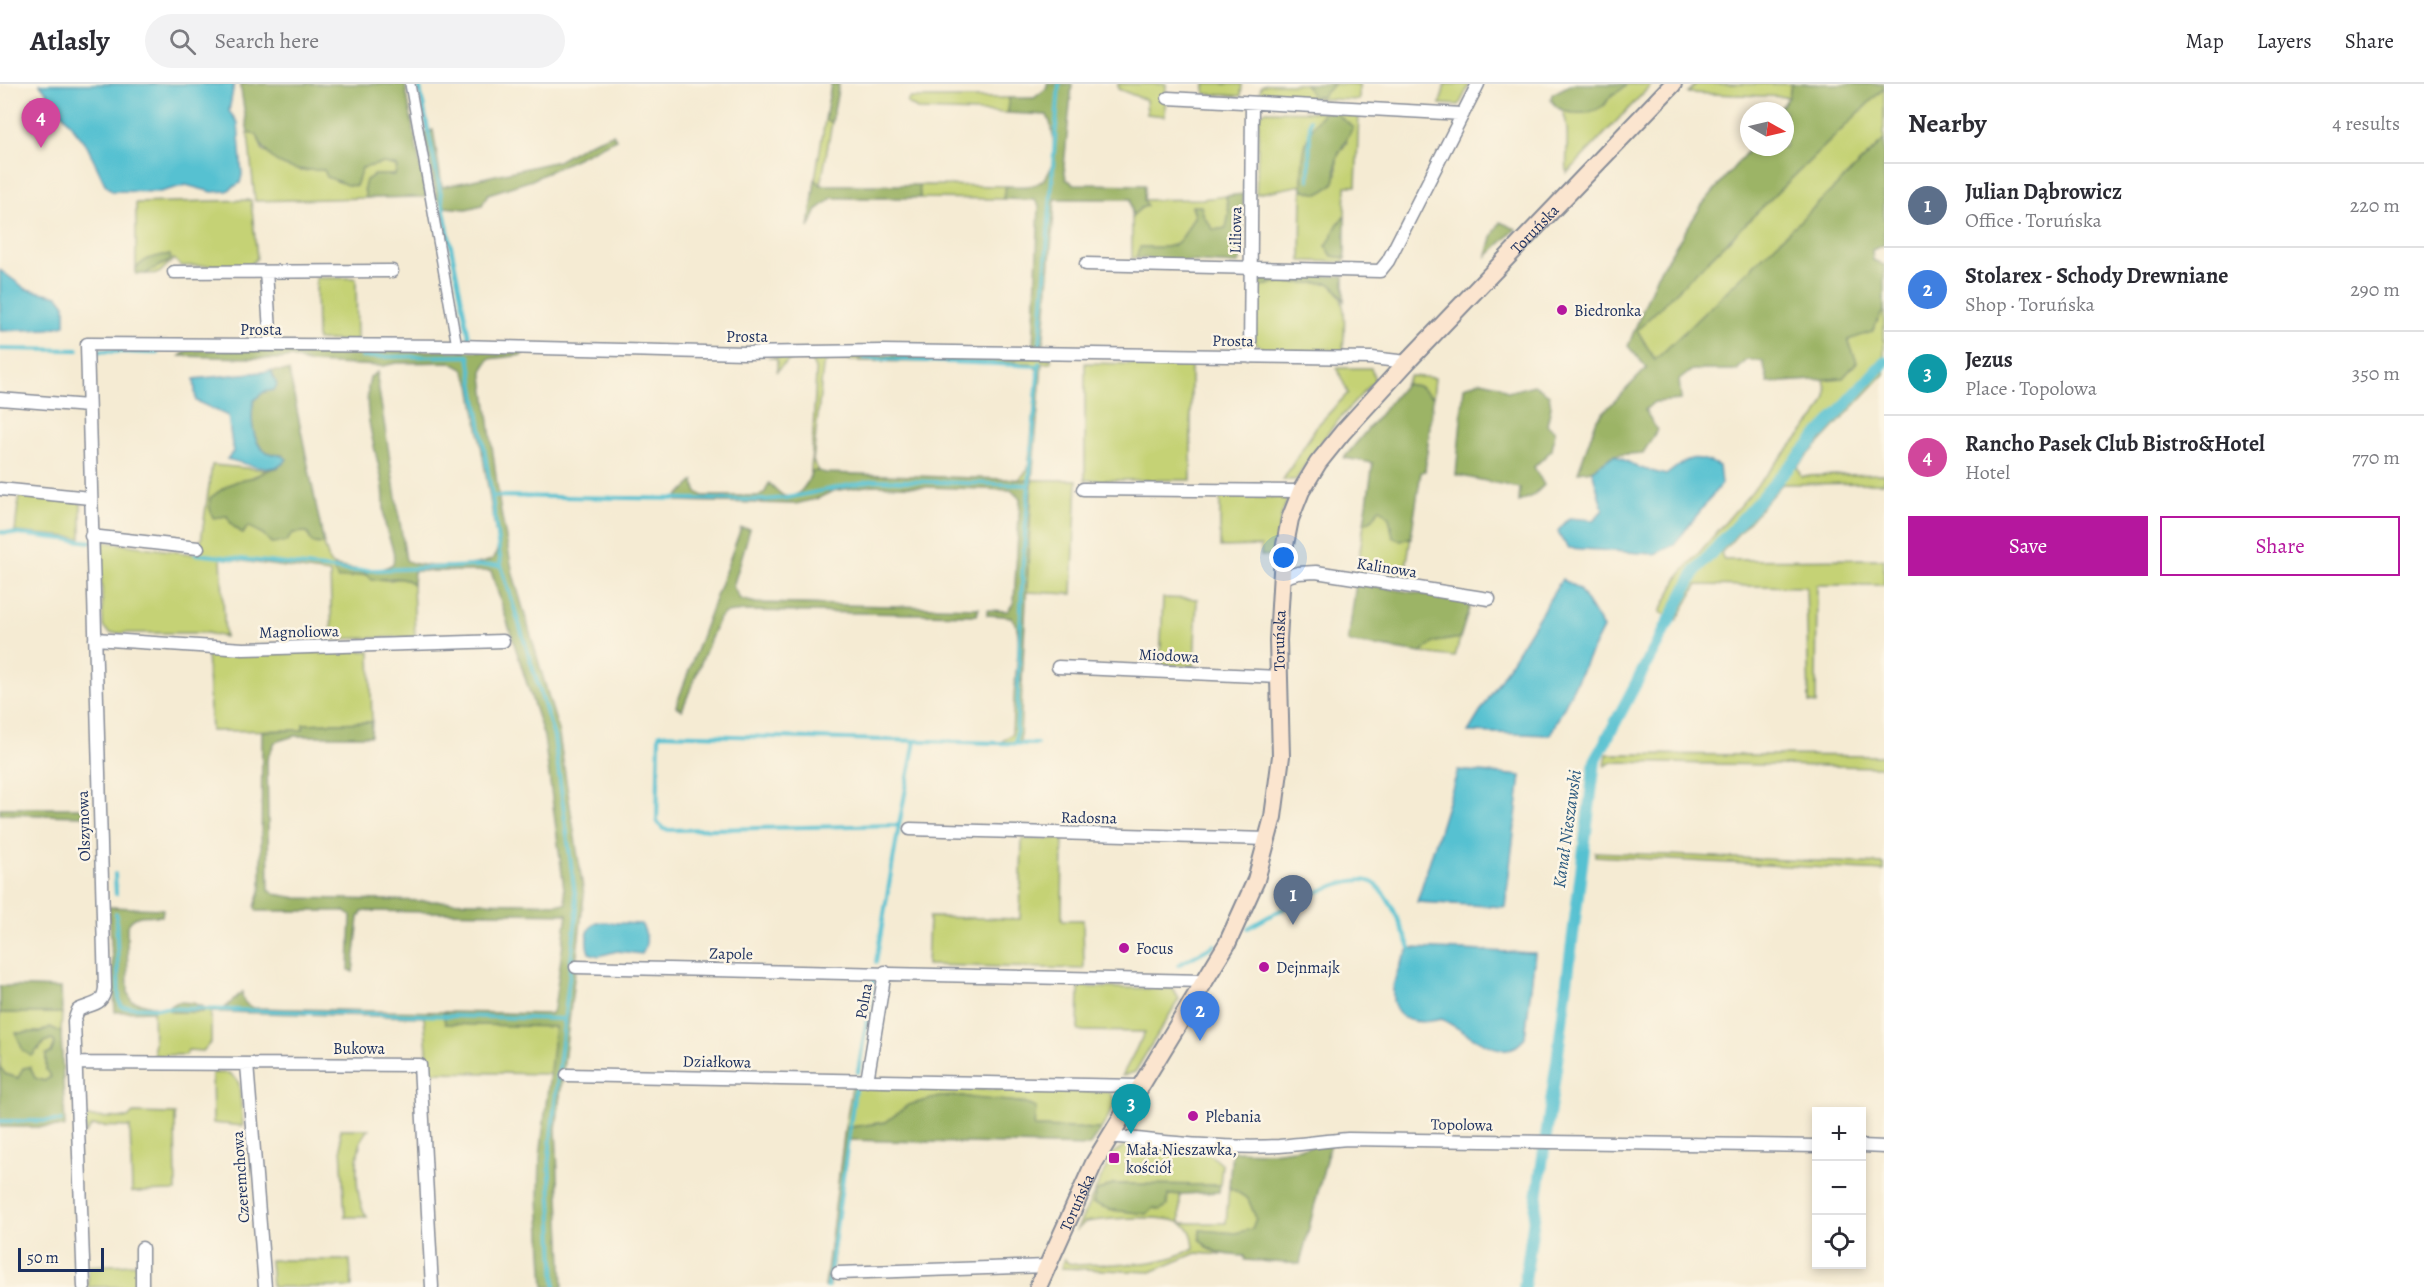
<!DOCTYPE html>
<html lang="en">
<head>
<meta charset="utf-8">
<style>
  body { margin:0; font-family:Alegreya,serif; background:#f2f2f3; color:#2b2b33 }
  .controls { position:absolute; right:18px; bottom:18px; display:grid; overflow:hidden; border-radius:0px; box-shadow:0 3px 9px #0003 }
  .controls button { width:54px; height:54px; display:grid; place-items:center; padding:0; border:0; border-bottom:2px solid #e1e1e2; background:#fff; color:#2b2b33; font:30px sans-serif }
  .compass { position:absolute; left:1740px; top:18px; width:54px; height:54px; border-radius:50%; background:#fff; box-shadow:0 3px 9px #0003; rotate:98deg }
  .scale { position:absolute; left:18px; bottom:15px; width:86px; box-sizing:border-box; padding-left:6px; border:3px solid #1b2f5e; border-top:0; font-size:16px; line-height:21px; white-space:nowrap; color:#1b2f5e; -webkit-text-stroke:4px #fcf5e5; paint-order:stroke }
  .you { position:absolute; left:1284px; top:474px; width:21px; height:21px; margin:-15px; border:4px solid #fff; border-radius:50%; background:#1a73e8; box-shadow:0 0 0 9px #1a73e833 }
  .badge { display:grid; place-items:center; width:39px; height:39px; border-radius:50%; background:#b5179e; color:#fff; font-size:20px; font-weight:700 }
  .pin { position:absolute; translate:-50% -50px; filter:drop-shadow(0 2px 3px #0008) }
  .pin::after { content:''; position:absolute; top:32px; width:21px; height:18px; background:inherit; clip-path:polygon(0 0,100% 0,50% 100%) }
  .list { margin:0; padding:0; list-style:none }
  h2 { display:flex; justify-content:space-between; align-items:center; height:78px; margin:0; padding:0 24px; font-size:26px }
  h2 small { font-size:20px; font-weight:400; color:#7c7c81 }
  .list li { display:grid; grid-template-columns:39px 1fr auto; gap:18px; align-items:center; box-sizing:border-box; height:84px; padding:0 24px; border-top:2px solid #e1e1e2 }
  .list b { display:block; font-size:22px; white-space:nowrap }
  .list p { margin:0; font-size:20px; white-space:nowrap; color:#7c7c81 }
  .list em { font-size:20px; font-style:normal; color:#7c7c81 }
  .actions { display:flex; gap:12px; padding:18px 24px }
  .actions a { flex:1; padding:14px 0; border:2px solid #b5179e; border-radius:0px; text-align:center; font-size:21px; color:#b5179e }
  .actions .main { background:#b5179e; color:#fff }
  .icon { flex:none; width:33px; height:33px; fill:none; stroke:currentColor; stroke-width:2; stroke-linecap:round; stroke-linejoin:round }
  .map { position:relative; flex:none; width:1884px; height:1203px; overflow:hidden }
  header { display:flex; align-items:center; gap:36px; box-sizing:border-box; height:84px; padding:0 30px; background:#fff; border-bottom:2px solid #e1e1e2 }
  header strong { font-size:28px }
  nav { display:flex; gap:33px; margin-inline-start:auto; font-size:21px }
  .search { width:420px; height:54px; background:#f2f2f3; display:flex; align-items:center; gap:15px; box-sizing:border-box; padding:0 21px; border-radius:33px; color:#7c7c81; font-size:22px }
  main { display:flex }
  aside { flex:1; background:#fff }
  .map>svg:first-child { display:block }
</style>
</head>
<body>
<header>
<strong>Atlasly</strong>
<div class="search"><svg class="icon" aria-label="search" viewBox="0 0 24 24"><circle cx="10" cy="10" r="6"/><path d="M15 15l6 6"/></svg>Search here</div>
<nav><a>Map</a><a>Layers</a><a>Share</a></nav>
</header>
<main>
<div class="map">
<svg width="1884" height="1203" viewBox="0 0 1884 1203">
  <rect width="100%" height="100%" fill="#fcf5e5"/>
  <filter id="ink" filterUnits="userSpaceOnUse"><feTurbulence type="fractalNoise" baseFrequency=".0167" numOctaves="2"/><feDisplacementMap in="SourceGraphic" scale="12" xChannelSelector="R" yChannelSelector="G"/><feConvolveMatrix kernelMatrix="1 2 1 2 8 2 1 2 1" color-interpolation-filters="sRGB"/></filter>
  <filter id="wash" filterUnits="userSpaceOnUse"><feTurbulence type="fractalNoise" baseFrequency=".008" numOctaves="4" result="noise"/><feDisplacementMap in="SourceGraphic" scale="24" xChannelSelector="R" yChannelSelector="G"/><feGaussianBlur stdDeviation="1.35" result="paint"/><feColorMatrix in="noise" values="0 0 0 0 0 0 0 0 0 0 0 0 0 0 0 0 0 1.4 0 .05"/><feComposite in="paint" operator="in"/></filter>
  <g filter="url(#wash)">
    <rect width="100%" height="100%" fill="#f5ebd3"/>
    <path fill="#c5d274" stroke="#708069" stroke-width="1.5" d="M1118,0H1166L1165,32L1147,30L1146,16L1118,5Z
      M1205,0H1242L1241,12L1205,10Z
      M1267,0H1305L1312,12L1334,0H1359V16L1265,13L1260,9L1261,2Z
      M1445,0H1470L1459,21L1440,20Z
      M1627,0H1652L1567,89C1565,68 1571,48 1563,27L1586,29L1605,21L1609,14Z
      M1696,0H1791L1789,13L1688,9Z
      M1884,4V56L1655,277L1637,246Z
      M909,14H1009L1008,29L919,26L907,19Z
      M1265,27L1324,28C1303,51 1302,72 1302,101L1256,110L1259,31Z
      M1334,28L1359,29L1356,102H1346L1345,132C1332,142 1332,156 1332,172L1345,174L1344,178L1301,177L1302,105L1318,110L1337,91V73L1347,58Z
      M825,36L832,38L821,101L815,95Z
      M248,49L257,51L263,67L301,87L324,85L356,102L362,84L384,79L397,82L395,91H375L364,104L366,114L255,117Z
      M919,101L1006,102L1003,115L920,114Z
      M1226,112L1229,129L1227,144L1214,146L1204,133L1201,123H1192L1195,131C1177,165 1178,164 1140,163L1136,174H1132V132L1141,124L1144,116L1202,115Z
      M251,116L257,174L250,181L181,182L174,175L159,189L146,190L154,182L168,179L147,175L136,184V119Z
      M316,194H356L357,257L317,256Z
      M1274,199H1329C1350,214 1344,244 1343,267H1265L1254,257L1256,204Z
      M1884,225V290L1797,383L1801,392L1884,390V399L1782,400L1721,469L1724,476L1884,475V501H1817L1816,620L1809,619L1806,503L1697,501L1677,536L1660,528L1679,492L1816,333C1824,318 1831,312 1823,295L1843,294L1848,255Z
      M859,271V277L827,276L823,283L813,377L818,387L811,388L816,290C812,264 790,272 777,287V275L768,273Z
      M1017,273L1051,274V279H1042L1032,396H1077L1072,510L1027,508L1032,397L1018,396L1028,386L1038,287L1031,279H1014Z
      M1085,279L1191,281V396H1085Z
      M1337,284H1371L1375,296C1345,328 1317,358 1296,396H1283L1316,343L1348,309Z
      M1410,292L1435,294L1433,313L1418,302L1405,300Z
      M212,381L268,386L250,394L227,432L232,441L243,450L247,442L263,450L307,448L312,459L324,460L330,479L335,482L334,488L351,494C363,486 371,494 385,496C397,497 400,490 413,500L415,553L332,555L330,489L221,474L225,553L207,549H110L103,543L100,457L199,471Z
      M19,411L81,418V454L15,448Z
      M1288,413L1281,433L1275,471L1261,472V462L1220,463V413Z
      M1380,424L1389,433L1393,453L1401,457L1411,453L1404,495L1357,488L1364,440L1373,435Z
      M1163,514L1197,515L1194,582L1160,580Z
      M1460,554L1455,573L1421,569L1435,558Z
      M370,567L372,638L303,640V646L211,647L207,568Z
      M1022,597L1020,658H1001L1012,650L1015,599Z
      M1607,670L1884,672V683L1612,678L1605,682Z
      M1022,755H1063L1062,836H1083L1084,885L927,881L929,833L1020,835Z
      M1595,768L1884,780V787L1595,772Z
      M1079,903L1173,905L1179,915L1135,988L1122,992L1145,948L1078,947Z
      M153,922L166,924L172,928H203L205,924L223,925L227,922V928H211V958L203,967L188,966L186,971H154Z
      M376,927L443,928L446,940L555,942L551,990L429,988L424,933L376,932Z
      M0,929H62L61,948L50,943L41,948L17,949L39,966L44,958L51,954L55,959L51,969L46,971V986L52,993L44,997L35,994L30,983L23,984L19,994L5,990L0,983Z
      M212,989H230L239,999L243,1042L213,1039Z
      M852,1003L1110,1008L1116,1019L1101,1045L1033,1043L1036,1024L1022,1018L980,1016L963,1012L908,1021L886,1038L845,1044Z
      M133,1029L175,1030L176,1107L132,1108L130,1043L92,1042L85,1050L86,1033L128,1034Z
      M340,1045H369C352,1058 354,1117 367,1133H345Z
      M1129,1059L1205,1067L1222,1080L1220,1101L1112,1100L1096,1108L1093,1120L1180,1110V1139H1226L1229,1103L1248,1114L1256,1134L1252,1146L1235,1149L1200,1146L1207,1164L1222,1171L1196,1169L1151,1188L1061,1184L1064,1175L1068,1179L1078,1181C1115,1179 1161,1184 1194,1164C1193,1156 1193,1149 1187,1143C1172,1128 1106,1135 1085,1138L1076,1147L1113,1069Z
      M270,1176H350L352,1203H272Z
      M137,1180V1203H88V1182Z"/>
    <path fill="#9cb466" stroke="#5c7262" stroke-width="1.5" d="M240,0H405L426,113L366,114L364,104L366,96L374,91H395L397,82L384,79L362,84L356,102L347,101L327,93L324,86C292,88 270,83 257,51L248,49Z
      M831,0H839L832,38L825,36Z
      M1047,0H1072L1064,82L1066,95L1074,100L1145,101L1144,116L1147,122L1141,124L1132,132L1131,115H1055L1043,264L1033,263L1039,122L1035,116L1003,115L1006,102C1017,102 1031,104 1040,98C1059,87 1055,48 1047,31L1008,29L1009,14H1034L1047,4Z
      M1305,0H1334L1321,13L1312,12Z
      M1572,0H1627C1623,5 1618,8 1612,11C1608,14 1607,19 1603,22C1588,32 1561,33 1551,16L1552,10Z
      M1791,0H1884V4L1637,246L1655,276L1884,56V161L1872,166L1873,176L1884,181V225L1872,248L1848,256L1857,278L1843,294L1768,299L1763,277L1747,276L1737,286H1692L1679,296L1681,316L1654,318L1645,326L1657,346L1643,369L1614,371L1592,386L1578,388L1597,335L1647,284L1628,262L1657,191L1702,121L1751,63H1785V27H1778L1789,13Z
      M1324,28H1334L1353,43C1349,52 1338,69 1337,74C1333,95 1342,98 1318,110L1302,105C1302,74 1302,52 1324,28Z
      M433,46L442,103L558,77L589,59L613,50L616,55L532,96L488,110L482,121L466,125L444,123L437,115L424,49Z
      M815,95L821,101H919L920,114H832L817,126L809,144Z
      M1243,110V171L1237,180L1136,174L1140,163C1178,164 1177,165 1195,131L1192,122H1201L1204,133L1214,146L1226,144L1229,129L1226,112Z
      M1345,133V174L1332,172L1326,162C1334,152 1334,140 1345,133Z
      M1500,138L1516,145L1487,172L1492,153Z
      M163,171H170L171,175C165,182 154,182 146,190H136V184L147,175Z
      M1263,191L1344,192V217L1335,203L1329,199H1274L1256,204L1257,197Z
      M188,266L522,267V271L489,275L483,285V292L500,423L513,490L558,645L584,811L556,1045L563,1203H544L539,1114L540,1073L555,943L445,940L443,928L550,930L554,925L567,830L367,827L362,828L359,833L353,888L349,886L351,832L344,827H257L255,823L261,804L262,647L303,646V640L372,638L371,652H294L275,658L267,675L269,806L275,810L297,814L566,820L544,653L491,487H414L413,500C401,490 387,496 372,496L366,490L338,495L334,488L335,482C354,485 375,491 393,480C396,466 389,457 386,444C382,431 385,416 383,403C377,367 361,329 370,293L378,288L377,294L406,476C417,485 479,484 492,475C496,472 497,468 498,463L471,301L463,285L450,278L396,279L383,282L307,279L292,273L280,275L180,272Z
      M859,271L1017,273L1014,279L859,277Z
      M271,287H289L324,460L312,459L307,448L293,449L286,458L271,459L263,450L248,442L243,450L232,441L227,432L213,434L210,425V414C225,403 232,397 250,394C260,393 267,383 278,384L283,371C277,371 269,371 265,367C251,356 250,331 254,316L264,308L274,306V293Z
      M1481,297L1499,301L1508,308L1534,301L1549,311L1551,323L1547,341L1555,347L1552,366L1534,383L1544,401L1534,411L1519,418L1520,404L1456,391L1464,303Z
      M1405,300L1418,302L1433,313L1425,387L1421,388L1411,453L1401,457L1393,453L1389,433L1380,424L1373,435L1364,440L1373,379L1344,374Z
      M818,387L826,389L1032,396L1022,597L1015,599C1016,586 1024,540 1011,534C1004,531 994,532 987,531V526L1008,527L1014,518L1020,415L1011,406L873,401L833,407L819,414L796,420L677,417L678,412L694,397L696,407L703,412H759L765,408L769,399C773,402 779,410 784,412C798,417 809,398 811,388Z
      M741,444L750,445L733,503L740,515L756,519L979,524L977,531L745,527L725,529L719,534L682,626L676,622Z
      M1356,499L1471,518L1460,554L1435,558L1421,569L1348,558Z
      M0,724H81L84,732L0,730Z
      M109,823L163,825L162,832C147,832 134,828 127,843L128,909L132,917L153,922V927L115,928Z
      M0,902L61,904L62,929H0Z
      M242,908C242,918 246,921 254,924L376,927V932L227,928V922Z
      M178,918L193,919L205,924L203,928H172L166,924Z
      M50,943L61,948L65,1043H0V983L5,990L18,994L23,984L30,983L35,994L44,997L51,993L46,986V970L51,969L55,959L52,955L44,958L32,972L23,967L16,949L41,948Z
      M963,1012C987,1018 1013,1013 1036,1024L1034,1043L1101,1045L1089,1062L847,1056L830,1203H825L845,1044L886,1038L908,1021L939,1013Z
      M1330,1060L1300,1180L1245,1176L1244,1172C1225,1171 1212,1170 1200,1155V1146L1235,1149L1252,1145L1256,1134L1248,1115L1229,1103L1232,1067L1271,1068Z
      M1112,1100L1220,1101L1219,1108L1168,1111L1167,1122L1160,1126L1154,1124L1146,1130L1111,1126L1093,1119L1096,1108Z"/>
    <path fill="#56c1d1" stroke="#387898" stroke-width="1.5" d="M40,0H234L229,27L238,39L242,91L240,99L227,107L212,108L186,101L160,108L112,107L105,100L87,62Z
      M0,186L26,205L58,212L65,221V241L48,245L0,247Z
      M271,287L277,301L274,306L264,308L254,316C250,331 251,363 269,369C276,372 281,369 287,375C276,393 244,379 227,375L233,368L228,332L196,317L194,295Z
      M1614,371L1640,384L1666,391C1687,375 1692,368 1719,382L1721,400L1674,461L1655,470L1569,464L1562,456L1558,447L1569,434L1593,436L1603,426L1592,386Z
      M1562,495L1579,505L1603,544L1550,651L1468,648Z
      M1458,686L1521,692L1505,823L1417,818Z
      M596,838L641,840C648,850 648,860 642,870L617,867L599,872L589,869C585,858 586,845 596,838Z
      M1410,864L1535,869L1525,953C1506,985 1464,945 1441,935C1381,950 1385,900 1410,864Z"/>
    <g fill="none" stroke-linecap="round" stroke-linejoin="round">
      <path stroke="#56c1d1" stroke-width="4" d="M419,0L470,258
        M1309,96L1310,36
        M1040,261L1059,0
        M0,265L78,266
        M97,267L157,269
        M362,273L469,272L492,412
        M864,274L1039,282
        M0,448L92,458
        M195,470L352,487L501,481L554,653L577,825L549,1072L555,1203
        M501,481L492,412L763,416L787,414L874,396L1029,401
        M915,657L899,741L670,746L663,745L657,737L659,650L1037,660
        M1016,659L1023,475L1039,279
        M115,790L116,810
        M116,829L119,917L122,923L564,935
        M1248,844C1270,832 1353,782 1375,800C1392,815 1401,843 1410,864
        M876,878L899,741
        M1178,881L1215,861
        M858,988L874,893
        M0,1037H61
        M828,1203L855,1005"/>
      <path stroke="#56c1d1" stroke-width="12" d="M1524,1203L1557,977L1595,677L1696,486L1884,278"/>
    </g>
  </g>
  <g filter="url(#ink)">
    <g fill="none" stroke-linecap="round" stroke-linejoin="round">
      <defs>
        <path id="pedestrian" d="M410,0L457,262"/>
        <path id="minor" d="M1168,14L1463,30
          M1086,180L1380,187L1388,177L1478,0
          M174,188L392,187
          M266,188L271,261
          M1250,273L1252,19
          M0,315L88,322
          M0,405L90,414
          M1083,405L1301,407
          M91,452L198,464
          M1281,494L1298,489L1316,488L1489,515
          M95,555L243,565L503,557
          M1058,583L1279,593
          M910,745L1268,755
          M576,883L1204,897
          M76,979L420,981L432,1203
          M247,980L265,1203
          M567,991L1139,1002
          M867,997L885,888
          M1109,1052C1165,1058 1223,1065 1279,1062C1302,1060 1325,1057 1348,1055L1816,1062
          M1862,1062L1884,1063
          M142,1164V1203
          M838,1189L1047,1182
          M84,1203L74,937L78,926C92,919 103,922 105,904L87,260L457,262L745,269L882,267L1372,274L1407,278"/>
        <g id="secondary">
          <path id="s1" d="M1038,1203L1094,1079L1227,860L1256,796L1273,733L1281,672L1278,556L1283,471L1290,435L1301,407L1318,379L1343,348L1407,278L1673,0"/>
        </g>
      </defs>
      <use href="#pedestrian" stroke="#888d98" stroke-width="12"/>
      <use href="#minor" stroke="#888d98" stroke-width="15"/>
      <use href="#secondary" stroke="#888d98" stroke-width="20"/>
      <use href="#pedestrian" stroke="#fff" stroke-width="9"/>
      <use href="#minor" stroke="#fff" stroke-width="12"/>
      <use href="#secondary" stroke="#fbe5cf" stroke-width="16"/>
    </g>
  </g>
  <g fill="#b5179e" stroke="#fcf5e5" stroke-width="2">
    <circle cx="1562" cy="226" r="6"/>
    <circle cx="1124" cy="864" r="6"/>
    <circle cx="1264" cy="883" r="6"/>
    <circle cx="1193" cy="1032" r="6"/>
    <rect x="1108" y="1068" width="12" height="12" rx="3"/>
  </g>
  <g text-anchor="middle" stroke-width="5" stroke-linejoin="round" paint-order="stroke">
    <g font-size="16" fill="#1b2f5e" stroke="#fcf5e5">
      <text dy="6" stroke="none"><textPath href="#s1" startOffset="1209">Toruńska</textPath></text>
      <text transform="translate(1235 146) rotate(-89)" y="6">Liliowa</text>
      <text x="261" y="251">Prosta</text>
      <text x="747" y="258">Prosta</text>
      <text transform="translate(1233 256) rotate(1)" y="6">Prosta</text>
      <text transform="translate(1387 483) rotate(9)" y="6">Kalinowa</text>
      <text transform="translate(299 547) rotate(-1)" y="6">Magnoliowa</text>
      <text dy="6" stroke="none"><textPath href="#s1" startOffset="705">Toruńska</textPath></text>
      <text transform="translate(1169 571) rotate(3)" y="6">Miodowa</text>
      <text transform="translate(1089 733) rotate(1)" y="6">Radosna</text>
      <text transform="translate(83 742) rotate(-92)" y="6">Olszynowa</text>
      <text transform="translate(731 869) rotate(1)" y="6">Zapole</text>
      <text transform="translate(863 917) rotate(-80)" y="6">Polna</text>
      <text x="359" y="970">Bukowa</text>
      <text transform="translate(717 977) rotate(1)" y="6">Działkowa</text>
      <text transform="translate(1462 1040) rotate(1)" y="6">Topolowa</text>
      <text transform="translate(240 1093) rotate(-94)" y="6">Czeremchowa</text>
      <text dy="6" stroke="none"><textPath href="#s1" startOffset="93">Toruńska</textPath></text>
    </g>
    <g font-size="16" fill="#1b2f5e" stroke="#fcf5e5" text-anchor="start">
      <text x="1574" y="232">Biedronka</text>
      <text x="1136" y="870">Focus</text>
      <text x="1276" y="889">Dejnmajk</text>
      <text x="1205" y="1038">Plebania</text>
      <text x="1126" y="1071">Mała Nieszawka,<tspan x="1126" dy="18">kościół</tspan></text>
    </g>
    <g font-size="18" font-style="italic" fill="#2d5b80" stroke="#fcf5e5">
      <text transform="translate(1567 745) rotate(-82)" y="6">Kanał Nieszawski</text>
    </g>
  </g>
</svg>
<div class="controls">
<button>+</button>
<button>−</button>
<button><svg class="icon" aria-label="locate" viewBox="0 0 24 24"><circle cx="12" cy="12" r="6"/><path d="M12 2v4M12 18v4M2 12h4M18 12h4"/></svg></button>
</div>
<svg class="compass" viewBox="-18 -18 36 36"><path d="M0-13l5 13h-10z" fill="#e53935"/><path d="M0 13l5-13h-10z" fill="#7c7c81"/></svg>
<div class="scale">50 m</div>
<div class="you"></div>
<div class="pin badge" style="left:1293px;top:841px;background:#5c6f8a">1</div>
<div class="pin badge" style="left:1200px;top:957px;background:#3f7fe0">2</div>
<div class="pin badge" style="left:1131px;top:1050px;background:#0f9aa8">3</div>
<div class="pin badge" style="left:41px;top:64px;background:#d1479c">4</div>
</div>
<aside>
<h2>Nearby<small>4 results</small></h2>
<ul class="list">
<li><span class="badge" style="background:#5c6f8a">1</span><div><b>Julian Dąbrowicz</b><p>Office · Toruńska</p></div><em>220 m</em></li>
<li><span class="badge" style="background:#3f7fe0">2</span><div><b>Stolarex - Schody Drewniane</b><p>Shop · Toruńska</p></div><em>290 m</em></li>
<li><span class="badge" style="background:#0f9aa8">3</span><div><b>Jezus</b><p>Place · Topolowa</p></div><em>350 m</em></li>
<li><span class="badge" style="background:#d1479c">4</span><div><b>Rancho Pasek Club Bistro&amp;Hotel</b><p>Hotel</p></div><em>770 m</em></li>
</ul>
<div class="actions"><a class="main">Save</a><a>Share</a></div>
</aside>
</main>
</body>
</html>
